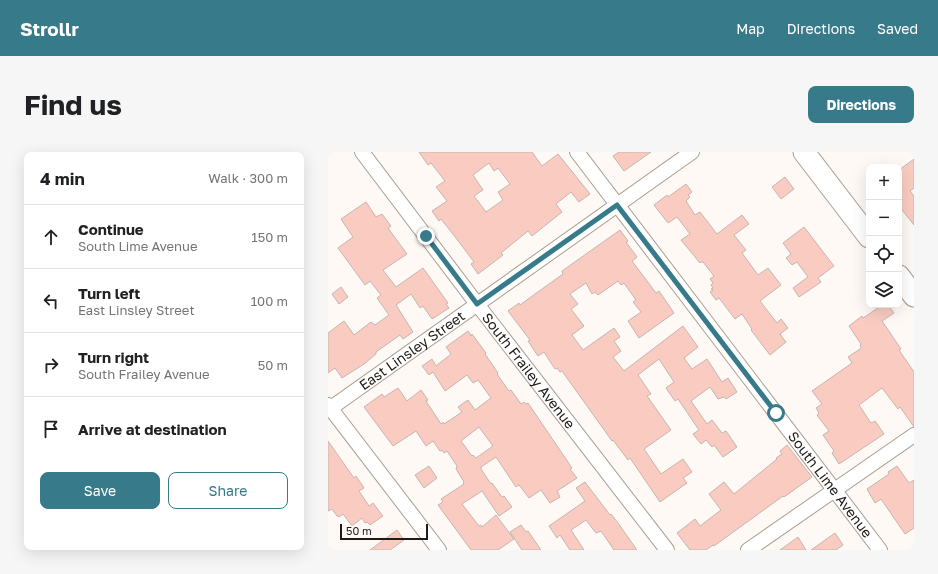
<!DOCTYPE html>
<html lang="en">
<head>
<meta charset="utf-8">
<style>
  body { margin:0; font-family:"Golos Text",sans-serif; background:#f6f6f6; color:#202124 }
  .controls { position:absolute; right:12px; top:12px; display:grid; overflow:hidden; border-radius:8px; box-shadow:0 4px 16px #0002 }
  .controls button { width:36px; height:36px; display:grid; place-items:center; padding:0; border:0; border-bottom:1px solid #e0e0e0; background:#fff; color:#202124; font:20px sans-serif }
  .scale { position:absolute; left:12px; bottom:10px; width:88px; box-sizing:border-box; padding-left:4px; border:2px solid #1f1a16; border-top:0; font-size:11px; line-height:14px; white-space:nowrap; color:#1f1a16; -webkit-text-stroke:3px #fef9f4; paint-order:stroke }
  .stop { position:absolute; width:12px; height:12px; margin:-9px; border:3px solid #377a8a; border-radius:50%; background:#fff }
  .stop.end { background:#377a8a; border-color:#fff; box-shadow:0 1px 4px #0008 }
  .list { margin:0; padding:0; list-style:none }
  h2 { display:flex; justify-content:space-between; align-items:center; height:52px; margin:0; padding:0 16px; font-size:17px }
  h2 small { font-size:13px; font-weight:400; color:#757577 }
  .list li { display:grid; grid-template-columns:26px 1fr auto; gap:12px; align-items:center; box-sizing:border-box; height:64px; padding:0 16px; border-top:1px solid #e0e0e0 }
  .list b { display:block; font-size:15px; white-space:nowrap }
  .list p { margin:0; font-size:13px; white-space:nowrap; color:#757577 }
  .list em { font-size:13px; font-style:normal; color:#757577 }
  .actions { display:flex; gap:8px; padding:12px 16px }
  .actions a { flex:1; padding:9px 0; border:1px solid #377a8a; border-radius:8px; text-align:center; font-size:14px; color:#377a8a }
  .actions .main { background:#377a8a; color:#fff }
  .icon { flex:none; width:22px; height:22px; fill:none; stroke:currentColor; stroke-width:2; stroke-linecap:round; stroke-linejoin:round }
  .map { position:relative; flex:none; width:586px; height:398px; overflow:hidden; border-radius:8px }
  header { display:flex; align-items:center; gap:24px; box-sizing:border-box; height:56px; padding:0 20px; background:#377a8a; color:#fff }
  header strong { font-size:19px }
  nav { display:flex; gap:22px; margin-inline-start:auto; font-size:14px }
  .intro { display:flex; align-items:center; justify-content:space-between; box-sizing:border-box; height:96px; padding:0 24px }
  h1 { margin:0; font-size:28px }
  .button { padding:10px 18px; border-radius:8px; background:#377a8a; color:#fff; font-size:14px; font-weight:700 }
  main { display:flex; gap:24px; padding:0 24px }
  aside { flex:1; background:#fff; border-radius:8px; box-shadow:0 4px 16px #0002 }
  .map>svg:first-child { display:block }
</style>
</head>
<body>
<header>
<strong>Strollr</strong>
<nav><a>Map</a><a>Directions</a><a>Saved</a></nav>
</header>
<div class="intro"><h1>Find us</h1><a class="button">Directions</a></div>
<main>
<aside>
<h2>4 min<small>Walk · 300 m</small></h2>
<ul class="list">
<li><svg class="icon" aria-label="ahead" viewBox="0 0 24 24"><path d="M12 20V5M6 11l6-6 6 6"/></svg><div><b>Continue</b><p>South Lime Avenue</p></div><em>150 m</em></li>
<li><svg class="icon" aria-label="left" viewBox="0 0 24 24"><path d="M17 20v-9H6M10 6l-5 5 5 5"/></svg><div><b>Turn left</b><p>East Linsley Street</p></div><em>100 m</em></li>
<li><svg class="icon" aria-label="right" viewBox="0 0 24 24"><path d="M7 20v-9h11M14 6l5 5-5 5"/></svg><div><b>Turn right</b><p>South Frailey Avenue</p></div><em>50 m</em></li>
<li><svg class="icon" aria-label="arrive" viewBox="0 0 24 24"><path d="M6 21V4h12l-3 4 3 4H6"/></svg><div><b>Arrive at destination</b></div></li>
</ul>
<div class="actions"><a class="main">Save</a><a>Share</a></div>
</aside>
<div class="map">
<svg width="586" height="398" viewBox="0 0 586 398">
  <rect width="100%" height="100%" fill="#fef9f4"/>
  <path fill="#faccc1" stroke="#c6b4af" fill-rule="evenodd" d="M91,0H204L214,14L230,2L262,42L251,50L243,40L228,52L234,60L204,84L200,79L173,101L175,103L150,122L143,112L146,110L128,86L113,67L111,69L104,59L119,49L108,35L117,29L103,11L100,13ZM161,11L166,19L170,16L182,32L170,40L175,48L158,60L146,44L155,38L145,23Z
    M291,0H323L296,19L285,4Z
    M586,7V36L582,39L586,44V73L571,54V18Z
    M457,25L466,37L453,47L444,35Z
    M358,32L364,40L360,43L362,45L358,49L367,63L372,60L389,82L414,63L421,72L406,83L418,98L414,101L430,123L440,116L453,133L432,149L449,171L453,167L460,176L452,182L458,190L442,203L423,178L424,177L414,162L407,167L391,146L388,148L382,140L385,138L383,137L385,136L383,133L385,131L382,127L386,124L375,110H373L372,111L353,88L362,82L349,65L340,71L326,53L339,43L340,45Z
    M38,50L48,65L54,62L63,74L60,76L79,102L55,118L68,135L95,116L120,151L118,152L121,156L104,167L95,154L92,156L83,142L68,153L85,180L75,187L72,183L48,200V202L36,212L14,226L7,216L0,221V181L16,169L26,183L43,170L47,173L61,163L49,146L53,143L42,129L37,133L10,96L25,85L13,67Z
    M476,75L506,114L490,126L493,130L471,145L465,136L480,125L469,110L464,113L458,106L463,102L455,91Z
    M292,78L300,89L298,90L309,105L304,109L328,141L331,139L346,161L311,186L300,169L313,160L305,150L308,148L296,131L293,133L290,129L270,143L267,140L264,142L258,131L242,142L250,152L243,157L256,174L244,183L255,198L286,176L292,185L286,189L293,199L285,205L296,219L355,174L370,195L356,206L364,217L379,207L394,230L400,226L409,240L398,247L396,245L390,247L382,235L363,249L379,272L384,268L394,281L398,279L409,295L395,305L386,293L384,295L378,288L373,292L365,282L371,278L350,247L347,249L338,236L346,230L331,207L310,223L323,242L319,244L343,278L316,297L333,322L355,307L364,320L355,326L359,331L332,350L302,306L300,308L285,288L284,289L234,219L232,220L229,216L227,217L216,200L210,204L200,189L202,188L180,159L191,151L192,153L207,142L235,122L234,119Z
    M13,135L20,145L11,152L4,142Z
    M548,153H560L566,161L554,169L573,197L571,198L586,220V275L572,255L570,257L554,236L531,253L543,271L547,269L556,282L511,312L504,301L506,299L495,283L501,279L489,263L491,261L488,256L494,252L484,239L524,211L520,205L532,197L533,195L532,193L533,192L521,174L534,164L535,166L550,156Z
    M140,179L143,184L144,182L158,201L157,202L170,221L169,222L181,239L183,238L193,252L196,250L198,252L200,251L244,316L242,317L249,326L229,339L232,345L222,351L213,338L201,346L191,333L188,335L168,305L153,315V317L163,332L164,331L174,345L176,344L184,355L171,364L154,339L134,352L151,374L153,373L154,375L168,363L186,387L170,398H143L110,353L115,350L113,347L136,332L135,331L136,330L128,317L129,314L119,299L116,301L114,298L112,299L105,289L98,294L88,279L65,294L36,255L54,242L56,245L70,236L79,249L93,238L100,248L98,249L113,272L115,270L116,272L134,260L130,255L140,248L147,258L163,246L150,228L145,231L139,223L117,239L105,220L101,223L94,214L104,207L108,214L123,202L118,195ZM151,275L165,294L148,306L145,303L144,304L133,289Z
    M0,289L26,326L28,324L36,336L31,339L41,354L45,351L55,364L42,373L39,370L37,371L34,366L24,374L15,362L11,365L10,364H9L4,357L0,359Z
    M459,293L484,325L456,345L455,344L386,394L385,393L378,398H362L349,381L367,367L372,374L393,358L381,342L396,330L406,342L449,307L448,306L454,302L452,299Z
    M101,314L109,326L96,336L87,323Z
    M569,314L581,331L586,328V376L577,382L553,347L547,351L539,337L561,322L560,320Z
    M257,330L282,363L283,362L290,371L309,398H286L273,379L268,381L258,368L243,378L256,398H242L232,383L229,386L221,374L257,349L248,336Z
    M193,373L198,380L200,379L213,398H194L182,380Z
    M69,378L76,388L62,398H42Z
    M507,381L515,393L508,398H483Z
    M470,385L478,398H452Z"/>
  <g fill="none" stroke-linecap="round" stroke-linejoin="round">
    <defs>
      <g id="minor">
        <path id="s1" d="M34,0L149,152L339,398"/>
        <path id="s2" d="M249,0L552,398"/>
        <path d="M0,253L111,398"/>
        <path id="s3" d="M0,258L364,0"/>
        <path d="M420,398L586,283"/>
      </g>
      <path id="primary" d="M476,0L541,85
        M571,124L586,144"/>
    </defs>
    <use href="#minor" stroke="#aa9e92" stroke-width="16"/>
    <use href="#primary" stroke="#aa9e92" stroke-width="23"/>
    <use href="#minor" stroke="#fff" stroke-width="14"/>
    <use href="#primary" stroke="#fff" stroke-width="21"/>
  </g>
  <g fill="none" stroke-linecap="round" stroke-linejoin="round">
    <path stroke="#377a8a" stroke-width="5" d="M98,84L149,152L289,53L448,261"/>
  </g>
  <g text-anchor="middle" stroke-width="4" stroke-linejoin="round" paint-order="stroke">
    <g font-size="14" fill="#1f1a16" stroke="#fef9f4">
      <text dy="5" stroke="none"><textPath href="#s3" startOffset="103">East Linsley Street</textPath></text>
      <text dy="5" stroke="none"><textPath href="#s1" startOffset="275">South Frailey Avenue</textPath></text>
      <text dy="5" stroke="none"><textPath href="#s2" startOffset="418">South Lime Avenue</textPath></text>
    </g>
  </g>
</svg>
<div class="controls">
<button>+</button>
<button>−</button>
<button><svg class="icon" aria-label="locate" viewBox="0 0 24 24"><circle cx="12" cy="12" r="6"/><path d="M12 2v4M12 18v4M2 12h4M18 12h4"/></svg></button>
<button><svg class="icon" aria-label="layers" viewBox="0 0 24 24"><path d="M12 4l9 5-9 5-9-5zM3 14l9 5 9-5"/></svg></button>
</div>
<div class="scale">50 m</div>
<div class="stop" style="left:448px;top:261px"></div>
<div class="stop end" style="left:98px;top:84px"></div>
</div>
</main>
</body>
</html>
